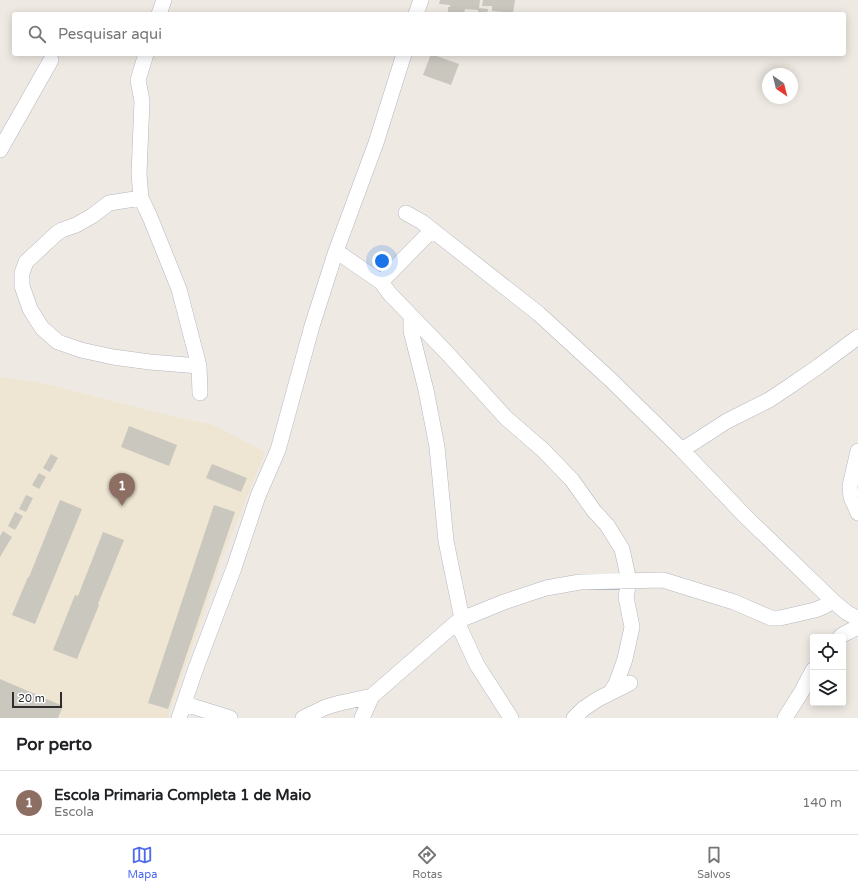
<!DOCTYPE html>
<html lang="pt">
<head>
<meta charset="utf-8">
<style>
  body { margin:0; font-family:"Varela Round",sans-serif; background:#f6f6f6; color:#202124 }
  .controls { position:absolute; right:12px; bottom:12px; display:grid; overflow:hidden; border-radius:4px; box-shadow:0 2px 10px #0003 }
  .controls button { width:36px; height:36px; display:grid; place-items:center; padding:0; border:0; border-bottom:1px solid #e0e0e0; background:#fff; color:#202124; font:20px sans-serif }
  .compass { position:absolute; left:762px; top:68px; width:36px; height:36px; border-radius:50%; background:#fff; box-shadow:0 2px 10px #0003; rotate:145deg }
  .scale { position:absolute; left:12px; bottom:10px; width:50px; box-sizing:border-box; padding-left:4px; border:2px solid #2e2e2e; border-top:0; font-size:11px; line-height:14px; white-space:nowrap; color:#2e2e2e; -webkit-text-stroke:3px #fff; paint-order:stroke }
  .you { position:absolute; left:382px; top:261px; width:14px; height:14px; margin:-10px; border:3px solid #fff; border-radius:50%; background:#1a73e8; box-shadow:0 0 0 6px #1a73e833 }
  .badge { display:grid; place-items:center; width:26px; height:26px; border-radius:50%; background:#4d69ef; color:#fff; font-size:13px; font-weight:700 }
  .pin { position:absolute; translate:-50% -33px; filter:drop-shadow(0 1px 2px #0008) }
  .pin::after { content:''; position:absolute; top:21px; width:14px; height:12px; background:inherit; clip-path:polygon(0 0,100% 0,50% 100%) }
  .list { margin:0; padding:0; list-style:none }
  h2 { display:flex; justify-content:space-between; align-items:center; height:52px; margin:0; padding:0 16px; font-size:17px }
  h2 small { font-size:13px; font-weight:400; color:#757577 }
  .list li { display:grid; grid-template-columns:26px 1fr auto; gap:12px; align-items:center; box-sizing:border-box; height:64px; padding:0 16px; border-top:1px solid #e0e0e0 }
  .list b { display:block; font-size:15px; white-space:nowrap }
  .list p { margin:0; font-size:13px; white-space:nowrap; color:#757577 }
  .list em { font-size:13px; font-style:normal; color:#757577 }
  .icon { flex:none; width:22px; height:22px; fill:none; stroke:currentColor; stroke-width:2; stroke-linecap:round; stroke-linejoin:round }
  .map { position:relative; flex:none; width:858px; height:718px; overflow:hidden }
  .search { position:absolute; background:#fff; box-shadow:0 2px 10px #0003; left:12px; right:12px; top:12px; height:44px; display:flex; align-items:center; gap:10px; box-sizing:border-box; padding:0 14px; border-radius:4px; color:#757577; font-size:15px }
  .sheet { height:116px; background:#fff }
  nav { display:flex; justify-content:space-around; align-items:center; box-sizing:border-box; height:56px; border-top:1px solid #e0e0e0; background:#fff; font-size:11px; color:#757577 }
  nav a { display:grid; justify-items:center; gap:2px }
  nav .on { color:#4d69ef }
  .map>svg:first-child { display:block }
</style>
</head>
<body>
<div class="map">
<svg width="858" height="718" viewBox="0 0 858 718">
  <rect width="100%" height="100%" fill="#eee9e2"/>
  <path fill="#eee5d3" d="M0,377L37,382L180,418L213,425L265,452L221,561L202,619L167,718H0Z"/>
  <path fill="#cac7bf" d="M440,0H480L479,8L488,9L487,14H478V10L465,9L464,14H448V7H450V5L439,4Z
    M483,0H515L513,13L492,11V6H482Z
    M431,54L459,64L451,85L423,75Z
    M129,426L177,445L169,466L121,447Z
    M51,454L58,458L50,472L43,468Z
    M212,464L247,478L241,492L206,478Z
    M39,473L46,477L39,489L32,485Z
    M26,495L33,498L26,512L19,509Z
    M60,500L82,509L35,624L12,615L28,577H29Z
    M214,505L235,512L168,709L148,703Z
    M15,512L23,516L15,530L8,526Z
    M3,531L12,537L0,557V536Z
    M103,532L124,540L98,604L99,605L77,659L53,650L75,595L78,596Z
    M0,679L63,706L58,718H0Z"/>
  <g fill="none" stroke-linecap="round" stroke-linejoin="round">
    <defs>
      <path id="street" d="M159,14L164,0
        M416,14L421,0
        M146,54L138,80L142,101L139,174L141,198L150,217L179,289L199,366L200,393
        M0,150L51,60
        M141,198L109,203L92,216L76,225L62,230L57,233L26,262L22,273V286L30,309L42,328L58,342L81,350L113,357L150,362L199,366
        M406,213L422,222L539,314L612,381L682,450L744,515L833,601L846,612L858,619
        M336,251L381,282L390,294L448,354L506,418L543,450L572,480L594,511L607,525L622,549L629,581L626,597L632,627L625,659L616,684L610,693
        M381,282L432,230
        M411,316V331L426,390L432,421L437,447L446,541L462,619L457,622L477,665L511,718
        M682,450L727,421L769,400L790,386L819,366L858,337
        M858,451L850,486L851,497L858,513
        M462,619L504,602L546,588L580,582L663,580L734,602L771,618H780L815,610L825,606L833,601
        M840,637L844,634L858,627
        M185,704L230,718
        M179,718L196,668L234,568L258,496L278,450L312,326L336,251L376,143L404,54
        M303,718L326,707L340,703L372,696L457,622
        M362,718L372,696
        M574,718L583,709L598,699L630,683
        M785,718L802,691L813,670"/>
    </defs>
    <use href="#street" stroke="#b5b7c0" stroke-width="16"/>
    <use href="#street" stroke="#fff" stroke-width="15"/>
  </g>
</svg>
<div class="controls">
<button><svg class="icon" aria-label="locate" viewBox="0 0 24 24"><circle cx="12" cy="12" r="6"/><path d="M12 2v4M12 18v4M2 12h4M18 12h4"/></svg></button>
<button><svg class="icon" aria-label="layers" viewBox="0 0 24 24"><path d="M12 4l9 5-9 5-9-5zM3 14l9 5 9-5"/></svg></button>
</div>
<svg class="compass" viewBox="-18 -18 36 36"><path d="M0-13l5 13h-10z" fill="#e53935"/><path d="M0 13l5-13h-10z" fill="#757577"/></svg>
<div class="scale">20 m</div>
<div class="you"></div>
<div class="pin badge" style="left:122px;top:506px;background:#8d6e63">1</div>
<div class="search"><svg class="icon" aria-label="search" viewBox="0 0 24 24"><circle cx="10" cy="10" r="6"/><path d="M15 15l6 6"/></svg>Pesquisar aqui</div>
</div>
<section class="sheet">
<h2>Por perto<small></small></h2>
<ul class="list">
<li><span class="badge" style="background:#8d6e63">1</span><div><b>Escola Primaria Completa 1 de Maio</b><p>Escola</p></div><em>140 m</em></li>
</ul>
</section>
<nav>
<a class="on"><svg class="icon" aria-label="map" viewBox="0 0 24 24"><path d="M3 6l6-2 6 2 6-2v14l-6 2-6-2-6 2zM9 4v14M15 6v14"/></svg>Mapa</a>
<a><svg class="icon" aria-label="directions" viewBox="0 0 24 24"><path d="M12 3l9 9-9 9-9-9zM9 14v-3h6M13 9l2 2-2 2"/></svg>Rotas</a>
<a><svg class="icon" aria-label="saved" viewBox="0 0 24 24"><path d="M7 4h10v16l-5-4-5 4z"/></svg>Salvos</a>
</nav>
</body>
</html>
